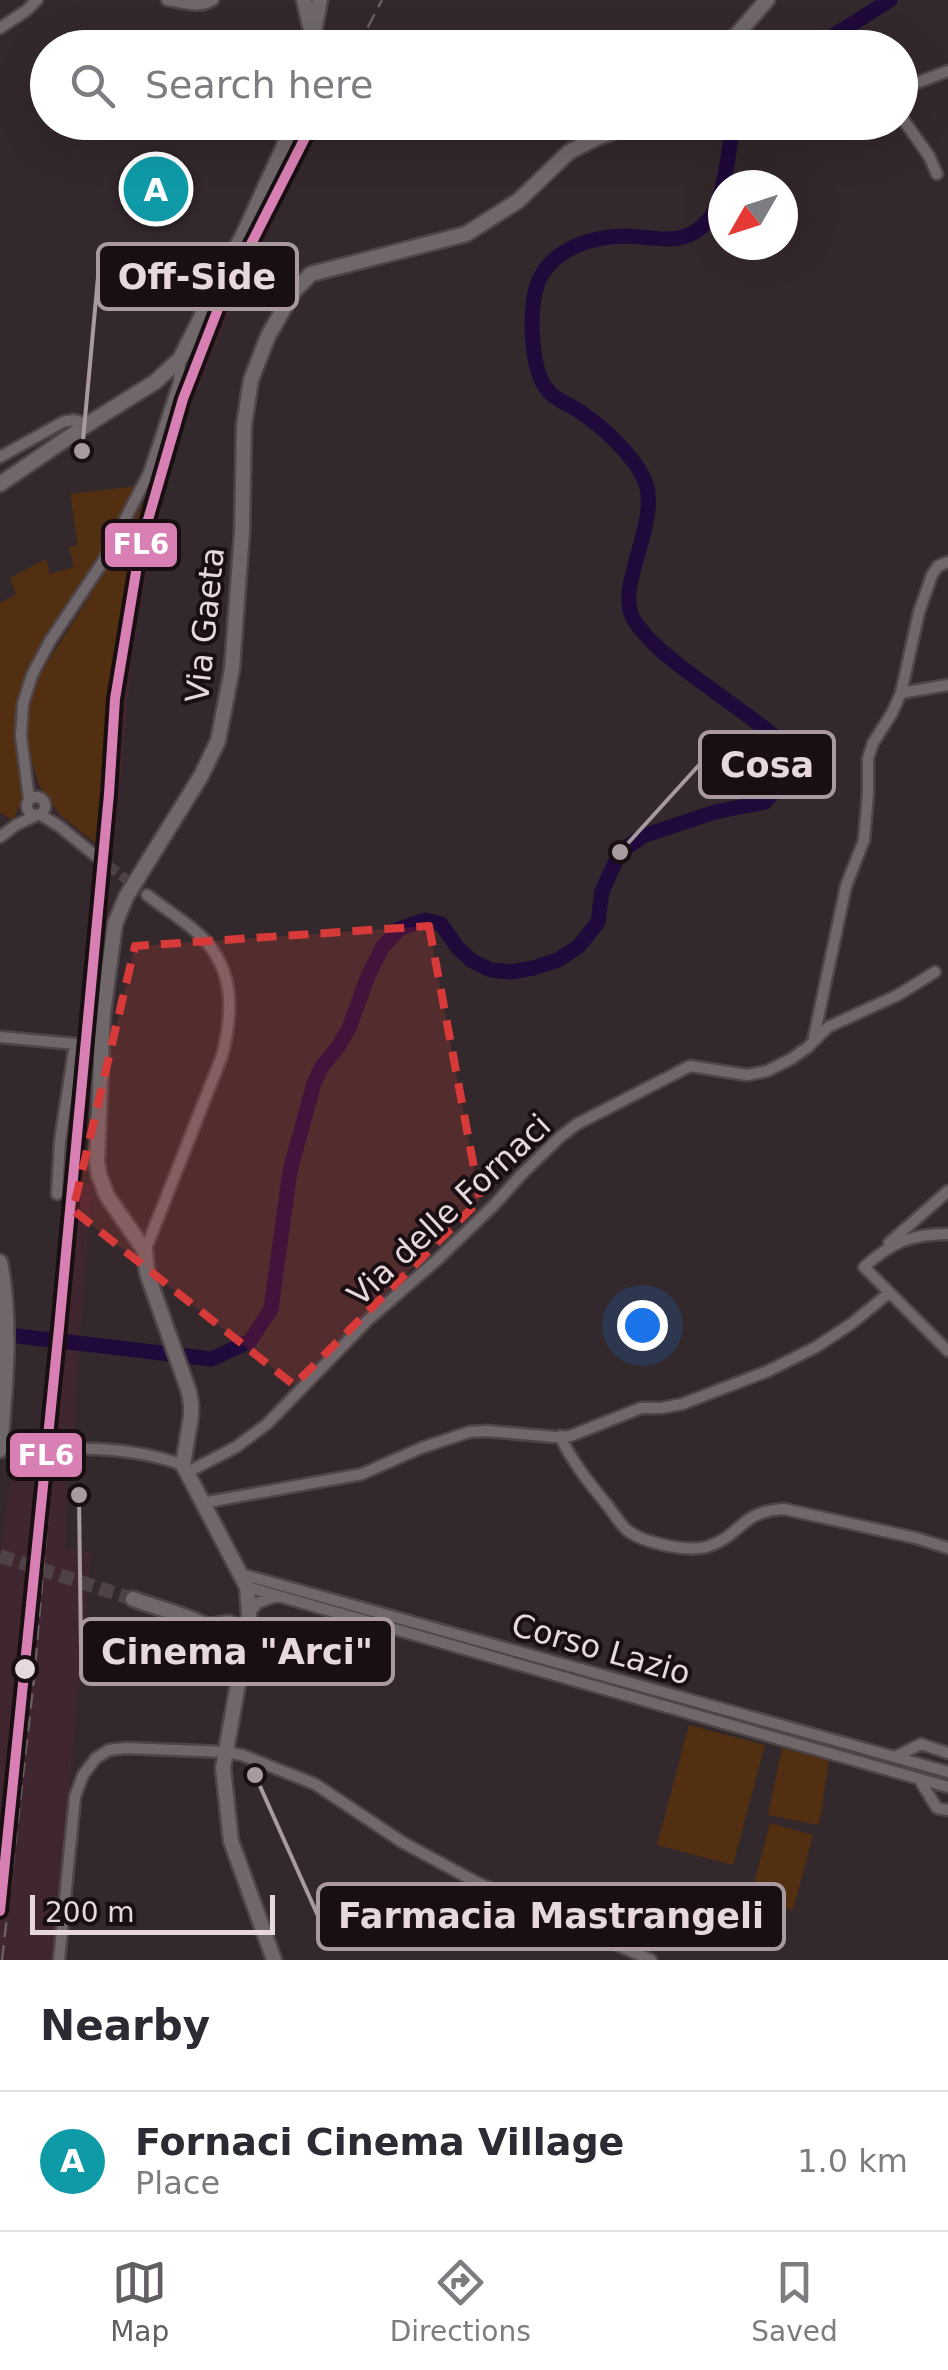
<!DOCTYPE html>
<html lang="en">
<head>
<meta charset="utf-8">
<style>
  body { margin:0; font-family:"DejaVu Sans",sans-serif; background:#f2f2f3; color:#2b2b33 }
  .compass { position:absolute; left:708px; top:170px; width:90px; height:90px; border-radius:50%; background:#fff; box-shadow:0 10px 40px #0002; rotate:231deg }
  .scale { position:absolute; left:30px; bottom:25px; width:245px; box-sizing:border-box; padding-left:10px; border:5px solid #e7d8dd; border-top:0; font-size:28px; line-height:35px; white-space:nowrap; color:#e7d8dd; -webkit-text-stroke:8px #190f12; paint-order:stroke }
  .you { position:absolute; left:642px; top:1325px; width:35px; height:35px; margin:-25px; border:8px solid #fff; border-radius:50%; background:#1a73e8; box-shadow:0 0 0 15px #1a73e833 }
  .badge { display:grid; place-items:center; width:65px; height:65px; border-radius:50%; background:#635d64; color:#fff; font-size:32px; font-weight:700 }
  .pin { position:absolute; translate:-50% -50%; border:5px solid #fff; box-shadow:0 2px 10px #0006 }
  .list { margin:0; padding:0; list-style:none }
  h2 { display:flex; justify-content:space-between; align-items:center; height:130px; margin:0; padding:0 40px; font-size:42px }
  h2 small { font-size:32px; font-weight:400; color:#7c7c81 }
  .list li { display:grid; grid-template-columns:65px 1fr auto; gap:30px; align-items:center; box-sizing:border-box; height:140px; padding:0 40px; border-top:2px solid #e1e1e2 }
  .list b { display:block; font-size:38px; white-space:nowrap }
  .list p { margin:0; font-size:32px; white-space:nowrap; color:#7c7c81 }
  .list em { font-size:32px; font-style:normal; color:#7c7c81 }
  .icon { flex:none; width:55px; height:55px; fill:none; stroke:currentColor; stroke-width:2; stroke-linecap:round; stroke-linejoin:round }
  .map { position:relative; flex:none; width:948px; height:1960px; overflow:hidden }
  .search { position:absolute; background:#fff; box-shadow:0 10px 40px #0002; left:30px; right:30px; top:30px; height:110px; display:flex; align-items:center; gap:25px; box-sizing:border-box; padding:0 35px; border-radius:55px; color:#7c7c81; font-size:38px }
  .sheet { height:270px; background:#fff }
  nav { display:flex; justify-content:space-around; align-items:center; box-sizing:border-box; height:140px; border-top:2px solid #e1e1e2; background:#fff; font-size:28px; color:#7c7c81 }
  nav a { display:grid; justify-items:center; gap:5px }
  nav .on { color:#635d64 }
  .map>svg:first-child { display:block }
</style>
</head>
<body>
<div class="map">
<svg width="948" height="1960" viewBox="0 0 948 1960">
  <rect width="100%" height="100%" fill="#33282b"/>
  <path fill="#40262f" d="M307,123H325L293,181L230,311L184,424L165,492L139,613L133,651L82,1182L91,1184V1193L75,1406L76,1443L68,1447L65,1550L91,1551L57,1918L52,1960H0V1553L12,1472L34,1465L35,1453H41L46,1415L76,1107L95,886L119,649L125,611L151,489L171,420L197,351L217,305Z"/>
  <path fill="#512f10" d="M137,486L104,550L47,637L23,685L16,707L14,733L25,793L14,818L10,819L0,812V603L16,594L10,578L46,559L50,574L74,567L69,547L78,545L70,494Z
    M151,489L135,554L119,649L99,846L59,814L39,785L29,752L26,718L37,679L89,597Z
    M689,1725L765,1745L733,1865L657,1845Z
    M782,1748L829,1761L819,1825L768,1815Z
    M770,1823L813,1835L793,1910L750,1898Z"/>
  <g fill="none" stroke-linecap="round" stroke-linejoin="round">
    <path stroke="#20093b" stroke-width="15" d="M814,48L890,0
      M0,1334L212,1359L250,1341L271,1309L290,1171L314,1083L323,1065L338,1047L349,1028L368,976L382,948L399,929L425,920L441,924L458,948L472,961L491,970L511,972L533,968L558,960L579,946L598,922L602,891L620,852L643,836L715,812L765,802L785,780L790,764L785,745C758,722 729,702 700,681C676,663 651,646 634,620C613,588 663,520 644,479C633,455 604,428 582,413C573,406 558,401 550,393C535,377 533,349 532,328C532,313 533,290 541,276C557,247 595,236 626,236C659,237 685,249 710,218C724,201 730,145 733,122"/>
    <path stroke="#4e4246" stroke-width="10" stroke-dasharray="10 5" stroke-linecap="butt" d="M97,857L147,895"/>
    <path stroke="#4e4246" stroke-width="14" stroke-dasharray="14 7" stroke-linecap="butt" d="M0,1556L133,1599"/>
    <defs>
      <path id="street" d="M167,0C182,2 200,9 213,0
        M0,28L27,10L37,0
        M900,89L948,71
        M900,115L929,156L937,174
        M0,457L63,422L74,420L88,424
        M901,693L948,685
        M27 806a9 9 0 1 1 18 0a9 9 0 1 1-18 0Z
        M29,799L21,736L23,704L32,675L50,641L104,560L149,473L179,382L180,359
        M39,814L59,826L97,857
        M0,837L16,825L37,815
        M0,1037L75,1044L60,1141L57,1194
        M814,1037L846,886L864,840L868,793V758L873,743L892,713L901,693L919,612L932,575L938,566L948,562
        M948,1234C911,1234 892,1242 864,1267L948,1351
        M889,1243L948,1191
        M145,1251L222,1056C233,1013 235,972 203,938C187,922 165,909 147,895
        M560,1436C572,1462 590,1484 608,1506C614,1514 620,1524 627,1530C643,1543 689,1553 709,1546C741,1536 740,1511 784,1509L916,1538L948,1548
        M72,1449C111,1448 146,1452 183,1465
        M186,1473L236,1447L267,1424L369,1319L438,1259L494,1205L521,1175L560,1137L577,1124L690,1066L747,1075L767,1071L791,1059L808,1047L828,1027L898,995L935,972
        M202,1503L362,1474L421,1448L469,1432L487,1431L555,1437L570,1436L641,1408H661L682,1404L768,1371L816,1347L851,1324L889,1293
        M241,1574L948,1772
        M247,1587L948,1787
        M249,1614L257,1603L277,1596
        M895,1757L921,1744L948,1753
        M919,1779L937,1808L948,1810
        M59,1960L75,1797L83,1775L96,1758L109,1750L125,1748L226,1752L242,1755L315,1784L402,1842L476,1882L651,1960"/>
      <path id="secondary" d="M304,0L310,26
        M311,48L320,0
        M725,48L767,0
        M0,484L88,424L155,382L180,359L245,231L284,146L292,122
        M0,1262C12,1324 5,1388 0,1450
        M133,1599C171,1613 222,1621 242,1659
        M209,1626L229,1623L247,1633
        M274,1960L231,1841L223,1768L247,1633L249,1614L247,1587L183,1465L191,1416V1404L189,1392L147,1273L145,1251L107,1196L99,1175L97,1162L103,1014L115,924L126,897L201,776L218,741L232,669L242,532L244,425L251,380L268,336L294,291L311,274L466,234L518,201L569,152L596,138L641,122"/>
    </defs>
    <use href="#street" stroke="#4f4548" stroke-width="15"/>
    <use href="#secondary" stroke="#4f4548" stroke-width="19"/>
    <use href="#street" stroke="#70676a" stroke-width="10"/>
    <use href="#secondary" stroke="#70676a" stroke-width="14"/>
    <path stroke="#695f62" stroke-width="2.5" stroke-dasharray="15 8" stroke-linecap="butt" d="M357,48L382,0
      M2,1960L34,1679L61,1358L114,792L120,697L142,569L148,534L188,397L223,307L318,122"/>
    <defs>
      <path id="rail-1" d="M0,1911L59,1328L109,794L115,699L136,572L143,537L183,399L218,309L313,122"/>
    </defs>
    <use href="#rail-1" stroke="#190f12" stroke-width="18"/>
    <use href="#rail-1" stroke="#d880b4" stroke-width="10"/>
  </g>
  <path fill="#d83a3a" fill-opacity="0.2" stroke="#d83a3a" stroke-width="8" stroke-dasharray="20 12" stroke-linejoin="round" d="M429,926L480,1200L294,1385L73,1210L135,946Z"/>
  <circle fill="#e7d8dd" stroke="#190f12" stroke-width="4" cx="25" cy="1669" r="12"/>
  <g text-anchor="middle" stroke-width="8" stroke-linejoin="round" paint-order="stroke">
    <g font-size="32" fill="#e7d8dd" stroke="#190f12">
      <text transform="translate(205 625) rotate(-84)" y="11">Via Gaeta</text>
      <text transform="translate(449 1210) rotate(-43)" y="11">Via delle Fornaci</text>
      <text transform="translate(601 1649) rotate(16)" y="11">Corso Lazio</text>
    </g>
  </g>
  <path fill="none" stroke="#a89a9f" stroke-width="4" d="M82 451L98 277M620 852L700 764M79 1495L81 1652M255 1775L318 1916"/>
  <g fill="#a89a9f" stroke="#190f12" stroke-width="4">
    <circle cx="82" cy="451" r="10"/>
    <circle cx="620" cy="852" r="10"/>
    <circle cx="79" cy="1495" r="10"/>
    <circle cx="255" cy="1775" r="10"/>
  </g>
  <g fill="#190f12" stroke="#a89a9f" stroke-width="4">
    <rect x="98" y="244" width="199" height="65" rx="10"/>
    <rect x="700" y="732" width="134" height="65" rx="10"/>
    <rect x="81" y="1619" width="312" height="65" rx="10"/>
    <rect x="318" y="1884" width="466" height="65" rx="10"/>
  </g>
  <g font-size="35" text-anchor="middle" font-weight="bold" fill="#e7d8dd">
    <text x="197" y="289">Off-Side</text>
    <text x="767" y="777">Cosa</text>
    <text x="237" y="1664">Cinema "Arci"</text>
    <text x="551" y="1928">Farmacia Mastrangeli</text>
  </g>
  <g stroke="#190f12" stroke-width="4">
    <rect x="103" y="521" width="76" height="48" rx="10" fill="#d880b4"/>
    <rect x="8" y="1431" width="76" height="48" rx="10" fill="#d880b4"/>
  </g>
  <g font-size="28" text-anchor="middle" font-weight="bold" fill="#fff">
    <text x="141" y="554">FL6</text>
    <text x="46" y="1465">FL6</text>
  </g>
</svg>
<svg class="compass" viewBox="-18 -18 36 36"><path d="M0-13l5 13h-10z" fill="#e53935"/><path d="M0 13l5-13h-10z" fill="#7c7c81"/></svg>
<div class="scale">200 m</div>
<div class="you"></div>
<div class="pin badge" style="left:156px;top:189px;background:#0f9aa8">A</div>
<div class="search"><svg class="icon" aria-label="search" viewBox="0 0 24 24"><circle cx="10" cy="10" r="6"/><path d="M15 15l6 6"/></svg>Search here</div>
</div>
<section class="sheet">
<h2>Nearby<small></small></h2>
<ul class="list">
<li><span class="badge" style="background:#0f9aa8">A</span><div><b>Fornaci Cinema Village</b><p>Place</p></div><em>1.0 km</em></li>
</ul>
</section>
<nav>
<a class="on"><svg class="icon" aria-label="map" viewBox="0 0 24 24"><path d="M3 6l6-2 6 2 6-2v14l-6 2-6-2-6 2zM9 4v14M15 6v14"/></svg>Map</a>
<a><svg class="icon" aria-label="directions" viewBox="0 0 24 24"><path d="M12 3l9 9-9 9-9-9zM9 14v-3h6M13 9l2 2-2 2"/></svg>Directions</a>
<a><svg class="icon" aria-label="saved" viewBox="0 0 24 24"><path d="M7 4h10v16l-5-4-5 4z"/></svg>Saved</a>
</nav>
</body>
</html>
